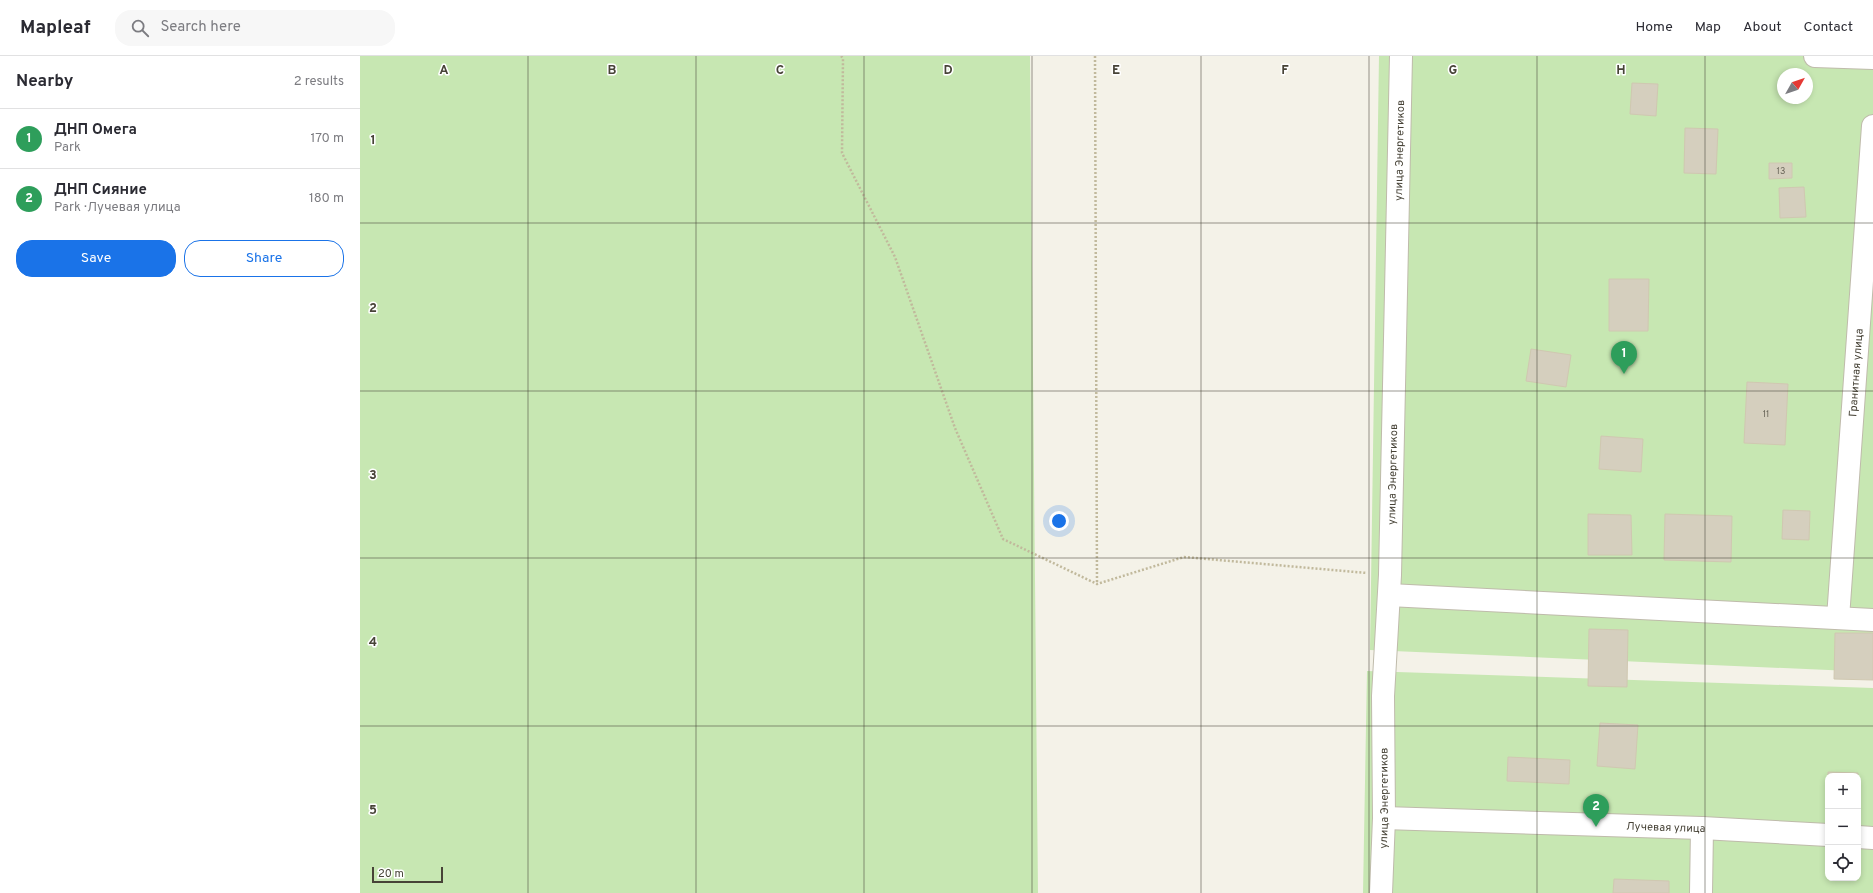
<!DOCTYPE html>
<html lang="en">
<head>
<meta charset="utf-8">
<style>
  body { margin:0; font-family:Overpass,sans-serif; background:#f7f7f7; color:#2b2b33 }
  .controls { position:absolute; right:12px; bottom:12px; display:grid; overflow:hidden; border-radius:8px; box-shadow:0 2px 6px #0003 }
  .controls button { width:36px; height:36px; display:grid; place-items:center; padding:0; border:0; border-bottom:1px solid #e1e1e2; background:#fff; color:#2b2b33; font:20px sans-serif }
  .compass { position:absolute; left:1417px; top:12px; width:36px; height:36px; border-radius:50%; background:#fff; box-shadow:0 2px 6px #0003; rotate:50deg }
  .scale { position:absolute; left:12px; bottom:10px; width:71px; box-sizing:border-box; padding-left:4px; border:2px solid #474337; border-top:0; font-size:11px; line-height:14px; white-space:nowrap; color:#474337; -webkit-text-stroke:3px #fff; paint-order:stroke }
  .you { position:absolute; left:699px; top:465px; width:14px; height:14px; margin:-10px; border:3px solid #fff; border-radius:50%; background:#1a73e8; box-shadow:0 0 0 6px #1a73e833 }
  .badge { display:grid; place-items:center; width:26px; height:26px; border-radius:50%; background:#1a73e8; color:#fff; font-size:13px; font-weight:700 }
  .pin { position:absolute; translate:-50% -33px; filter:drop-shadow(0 1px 2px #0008) }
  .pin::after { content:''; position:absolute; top:21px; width:14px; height:12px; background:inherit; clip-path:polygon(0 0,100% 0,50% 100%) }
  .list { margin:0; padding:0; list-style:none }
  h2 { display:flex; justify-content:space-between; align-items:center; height:52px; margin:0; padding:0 16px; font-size:17px }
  h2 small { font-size:13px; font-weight:400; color:#7c7c81 }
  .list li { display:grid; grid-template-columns:26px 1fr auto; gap:12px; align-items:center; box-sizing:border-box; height:60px; padding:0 16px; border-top:1px solid #e1e1e2 }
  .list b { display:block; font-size:15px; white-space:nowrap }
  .list p { margin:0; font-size:13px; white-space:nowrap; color:#7c7c81 }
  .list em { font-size:13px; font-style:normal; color:#7c7c81 }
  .actions { display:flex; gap:8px; padding:12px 16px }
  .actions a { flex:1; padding:9px 0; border:1px solid #1a73e8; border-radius:16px; text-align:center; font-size:14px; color:#1a73e8 }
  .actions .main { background:#1a73e8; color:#fff }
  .icon { flex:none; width:22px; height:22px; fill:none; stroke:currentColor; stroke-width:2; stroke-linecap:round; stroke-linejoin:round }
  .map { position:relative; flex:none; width:1513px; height:837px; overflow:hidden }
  header { display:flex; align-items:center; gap:24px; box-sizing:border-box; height:56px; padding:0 20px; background:#fff; border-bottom:1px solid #e1e1e2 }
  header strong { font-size:19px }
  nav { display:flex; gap:22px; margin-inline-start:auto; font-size:14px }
  .search { width:280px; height:36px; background:#f7f7f7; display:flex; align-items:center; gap:10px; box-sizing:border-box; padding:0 14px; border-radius:16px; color:#7c7c81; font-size:15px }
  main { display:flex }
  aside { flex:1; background:#fff }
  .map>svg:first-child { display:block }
</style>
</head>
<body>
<header>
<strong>Mapleaf</strong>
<div class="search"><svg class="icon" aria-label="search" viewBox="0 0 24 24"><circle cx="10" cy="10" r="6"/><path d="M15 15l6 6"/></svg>Search here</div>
<nav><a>Home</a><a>Map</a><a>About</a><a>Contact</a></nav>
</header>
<main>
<aside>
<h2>Nearby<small>2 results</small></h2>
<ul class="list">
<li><span class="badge" style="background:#2e9e5b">1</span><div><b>ДНП Омега</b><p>Park</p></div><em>170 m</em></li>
<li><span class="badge" style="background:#2e9e5b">2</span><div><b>ДНП Сияние</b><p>Park · Лучевая улица</p></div><em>180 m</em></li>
</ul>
<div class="actions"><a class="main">Save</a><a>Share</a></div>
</aside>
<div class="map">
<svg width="1513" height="837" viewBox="0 0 1513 837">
  <rect width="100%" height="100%" fill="#f4f2e8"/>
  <path fill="#c7e7b2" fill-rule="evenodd" d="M0,0H670L678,837H0Z
    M1019,0H1513V616L1010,594ZM1423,18H1447V42H1423Z
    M1007,615L1513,632V837H1003ZM1468,720H1498V822H1468Z"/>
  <path fill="#d5cfbe" stroke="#d0c8b1" d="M1272,27L1298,28L1296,60L1270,58Z
    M1325,72L1358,73L1356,118L1324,117Z
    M1409,107H1432V122L1409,123Z
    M1444,131L1446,161L1420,162L1419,132Z
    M1249,223H1289L1288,275H1249Z
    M1171,293L1211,299L1206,331L1166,325Z
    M1387,326L1428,328L1425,389L1384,387Z
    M1241,380L1283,383L1281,416L1239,413Z
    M1423,454L1450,455L1449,484L1422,483Z
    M1228,458L1271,459L1272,499H1228Z
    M1305,458L1372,460L1371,506L1304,504Z
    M1229,573L1268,574L1267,631L1228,630Z
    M1475,577H1513V624L1474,623Z
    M1240,667L1278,669L1275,713L1237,710Z
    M1148,701L1210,704L1209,728L1147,725Z
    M1468,716L1498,717V725V720H1468Z
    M1254,823L1309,825V837H1253Z"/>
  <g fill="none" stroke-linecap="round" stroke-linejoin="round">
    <defs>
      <g id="minor">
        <path d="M1455,0L1513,2"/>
        <path d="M1029,539L1513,564"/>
        <path id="s1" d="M1478,562L1513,70"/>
        <path id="s2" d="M1024,762L1342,772L1468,779"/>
        <path d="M1498,781L1513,782"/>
        <path id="s3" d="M1021,837L1024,762L1023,640L1030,519L1041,0"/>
        <path d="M1341,837L1342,772"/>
      </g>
    </defs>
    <use href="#minor" stroke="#bfbbab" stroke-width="24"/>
    <path stroke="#c1b99c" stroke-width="2.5" stroke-dasharray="2 2" stroke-linecap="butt" d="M481,0L483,2L482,97L535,201L595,372L643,483L737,528L824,501L1007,517
      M735,0L737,528"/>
    <use href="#minor" stroke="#fff" stroke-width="22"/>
  </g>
  <path fill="none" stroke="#474337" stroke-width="1" stroke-opacity="0.55" d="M168,0V837M336,0V837M504,0V837M672,0V837M841,0V837M1009,0V837M1177,0V837M1345,0V837M0,167H1513M0,335H1513M0,502H1513M0,670H1513"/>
  <g text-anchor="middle" stroke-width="3" stroke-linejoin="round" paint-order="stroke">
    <g font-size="9" fill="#6a6659">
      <text x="1421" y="118">13</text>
      <text x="1406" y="361">11</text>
    </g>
    <g font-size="11" fill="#474337" stroke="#fff">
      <text dy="4" stroke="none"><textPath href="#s3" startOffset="743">улица Энергетиков</textPath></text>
      <text dy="4" stroke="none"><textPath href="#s1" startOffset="246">Гранитная улица</textPath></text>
      <text dy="4" stroke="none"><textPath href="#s3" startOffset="419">улица Энергетиков</textPath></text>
      <text dy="4" stroke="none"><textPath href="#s3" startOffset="95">улица Энергетиков</textPath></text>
      <text dy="4" stroke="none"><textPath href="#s2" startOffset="282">Лучевая улица</textPath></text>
    </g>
  </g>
  <g font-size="13" text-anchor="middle" font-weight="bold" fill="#474337" stroke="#fff" stroke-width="3" stroke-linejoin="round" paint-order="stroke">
    <text x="84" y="18">A</text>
    <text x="252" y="18">B</text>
    <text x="420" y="18">C</text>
    <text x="588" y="18">D</text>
    <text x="756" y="18">E</text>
    <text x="925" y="18">F</text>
    <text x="1093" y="18">G</text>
    <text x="1261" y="18">H</text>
    <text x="13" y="88">1</text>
    <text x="13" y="256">2</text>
    <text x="13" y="423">3</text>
    <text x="13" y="590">4</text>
    <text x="13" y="758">5</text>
  </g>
</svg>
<div class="controls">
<button>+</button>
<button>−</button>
<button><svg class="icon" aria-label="locate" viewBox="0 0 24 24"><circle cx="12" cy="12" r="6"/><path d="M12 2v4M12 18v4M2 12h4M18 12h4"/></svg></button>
</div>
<svg class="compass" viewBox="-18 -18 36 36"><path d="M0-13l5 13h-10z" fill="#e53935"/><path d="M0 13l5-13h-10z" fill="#7c7c81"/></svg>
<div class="scale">20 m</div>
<div class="you"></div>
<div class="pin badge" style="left:1264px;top:318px;background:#2e9e5b">1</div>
<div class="pin badge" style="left:1236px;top:771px;background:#2e9e5b">2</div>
</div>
</main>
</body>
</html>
